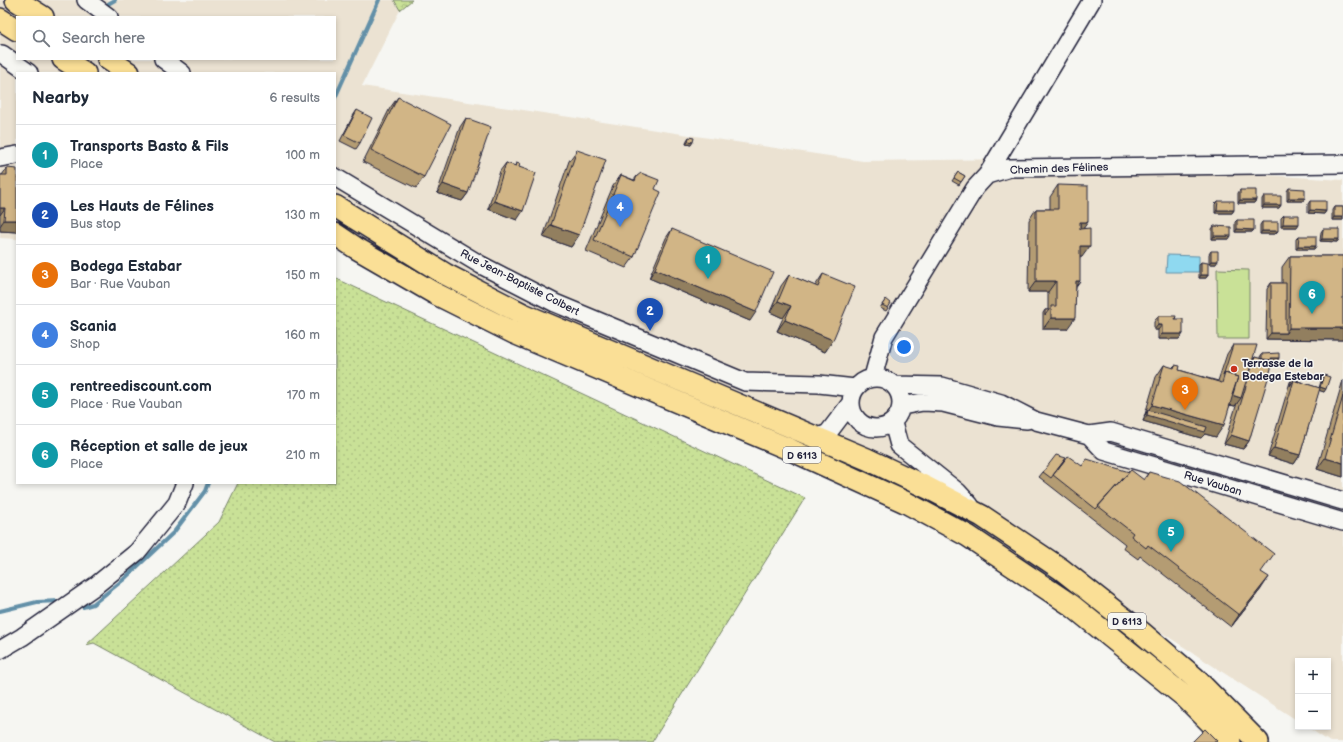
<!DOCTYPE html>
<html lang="en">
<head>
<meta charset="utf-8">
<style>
  body { margin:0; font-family:"Balsamiq Sans",sans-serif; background:#f6f6f7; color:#1f2937 }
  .controls { position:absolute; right:12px; bottom:12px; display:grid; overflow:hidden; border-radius:0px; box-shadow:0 2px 6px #0003 }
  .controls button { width:36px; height:36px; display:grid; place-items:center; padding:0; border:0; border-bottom:1px solid #e0e1e3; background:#fff; color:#1f2937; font:20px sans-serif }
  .you { position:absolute; left:904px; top:347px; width:14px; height:14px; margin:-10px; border:3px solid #fff; border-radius:50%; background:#1a73e8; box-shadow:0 0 0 6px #1a73e833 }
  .badge { display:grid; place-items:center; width:26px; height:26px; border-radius:50%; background:#c8321e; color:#fff; font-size:13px; font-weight:700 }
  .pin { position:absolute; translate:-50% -33px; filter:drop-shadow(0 1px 2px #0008) }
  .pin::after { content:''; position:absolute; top:21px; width:14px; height:12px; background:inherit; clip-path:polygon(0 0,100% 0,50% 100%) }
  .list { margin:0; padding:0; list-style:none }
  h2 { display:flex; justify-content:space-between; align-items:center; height:52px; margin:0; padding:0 16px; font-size:17px }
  h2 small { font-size:13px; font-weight:400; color:#747a83 }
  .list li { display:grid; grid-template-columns:26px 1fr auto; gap:12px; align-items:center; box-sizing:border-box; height:60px; padding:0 16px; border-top:1px solid #e0e1e3 }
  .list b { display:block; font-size:15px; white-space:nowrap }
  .list p { margin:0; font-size:13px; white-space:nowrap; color:#747a83 }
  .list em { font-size:13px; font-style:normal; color:#747a83 }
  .icon { flex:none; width:22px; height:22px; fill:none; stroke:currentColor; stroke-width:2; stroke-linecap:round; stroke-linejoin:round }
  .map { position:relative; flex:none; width:1343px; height:742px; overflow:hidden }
  .search { position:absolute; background:#fff; box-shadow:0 2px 6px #0003; left:16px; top:16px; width:320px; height:44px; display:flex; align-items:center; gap:10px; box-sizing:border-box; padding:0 14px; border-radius:0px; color:#747a83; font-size:15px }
  .panel { position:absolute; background:#fff; box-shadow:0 2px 6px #0003; left:16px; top:72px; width:320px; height:412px; border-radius:0px }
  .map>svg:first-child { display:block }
</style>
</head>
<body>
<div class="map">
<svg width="1343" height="742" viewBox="0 0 1343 742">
  <defs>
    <pattern id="grass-dots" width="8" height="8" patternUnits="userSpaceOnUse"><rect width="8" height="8" fill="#c9e197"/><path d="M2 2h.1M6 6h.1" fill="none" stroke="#acc183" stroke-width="1.8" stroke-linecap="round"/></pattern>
    <pattern id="forest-crowns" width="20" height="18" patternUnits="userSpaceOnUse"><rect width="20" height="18" fill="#c9e197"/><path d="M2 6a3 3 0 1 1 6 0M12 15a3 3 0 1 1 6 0" fill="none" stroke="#acc183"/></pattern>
  </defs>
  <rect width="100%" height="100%" fill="#f6f6f2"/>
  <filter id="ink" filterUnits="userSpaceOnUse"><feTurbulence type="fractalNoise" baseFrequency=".025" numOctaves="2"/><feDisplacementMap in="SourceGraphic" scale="8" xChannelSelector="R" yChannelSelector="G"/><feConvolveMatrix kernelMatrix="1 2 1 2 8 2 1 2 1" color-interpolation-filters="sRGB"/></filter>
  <g filter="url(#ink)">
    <path fill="#ebe2d2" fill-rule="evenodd" d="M0,0H394L400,10L362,86L863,161L1015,159L1343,180V742H1330L1307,727H1328V661H1298V721L1130,612L335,237V73H17V239L0,238ZM17,17H335V59H17Z"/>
    <path fill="url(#grass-dots)" stroke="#768269" d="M335,278L805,498L652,742H275L94,643L86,645L219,522L238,483H335Z"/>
    <path fill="url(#forest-crowns)" stroke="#768269" d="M394,0H412L400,10Z"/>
    <path fill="#c9e197" stroke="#768269" d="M1217,269L1249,270V339H1218Z"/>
    <path fill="#8fd9f0" stroke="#6390a8" d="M1167,255L1199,256V272H1166Z"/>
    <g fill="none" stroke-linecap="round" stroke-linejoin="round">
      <path stroke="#6390a8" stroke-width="4" d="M108,4L115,0
        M335,98L379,0
        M83,607L93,604L123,580L174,532L205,491L208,483
        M0,611L37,602L59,601"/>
      <defs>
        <path id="minor" d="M86,0L109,17
          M0,54H2L29,73
          M163,59L182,73
          M0,158L17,155
          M987,175L1092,0
          M335,177L481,265L555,303L745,382L819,384L855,388
          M873,377L884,337L975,188L987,175L1010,168L1343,164
          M851 403a25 25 0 1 1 50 0a25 25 0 1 1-50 0Z
          M895,385L942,386L1001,403L1036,421L1089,435L1111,432L1343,501
          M902,406L923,402L943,403L998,417L1027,420
          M893,423L899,445L958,492L970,505
          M1089,435L1104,451L1343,522
          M816,438L828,433L850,404
          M0,650L22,637L95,586L137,552L177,503L185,483"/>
        <path id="major" d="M16,0L43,17
          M0,19L17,30
          M63,59L85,73
          M108,59L129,73
          M335,206L445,274L523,314L867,459L928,488L982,516L1061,569L1141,632L1195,678L1258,742
          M335,234L356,248L434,293L514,333L791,450L905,502L968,536L1071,605L1185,697L1230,742"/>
      </defs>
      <use href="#minor" stroke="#22223b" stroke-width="20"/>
      <use href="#major" stroke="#22223b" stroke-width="24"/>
      <use href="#minor" stroke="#f6f6f2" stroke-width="17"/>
      <use href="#major" stroke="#fadf96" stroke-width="21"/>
    </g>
    <path fill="#b49c73" stroke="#22223b" d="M398,97L424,177L416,188L363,162L390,108Z
      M357,110L360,143L356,149L340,141L353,116Z
      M466,118L468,193L462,201L437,193L460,127Z
      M689,137L691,145L686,144L687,140Z
      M577,150L579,235L571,247L543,237L569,161Z
      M506,163L515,166L516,163L519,167L517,220L488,209L500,171Z
      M7,168L17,232L0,231V175H2Z
      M958,172L965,176L959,185L952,181Z
      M621,175L634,180L637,176L655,189L634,257L626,268L586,251L613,186Z
      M1058,185L1084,228L1082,257H1080L1076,288L1067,329H1043V313L1045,310H1048V292H1028L1029,220L1036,209H1050V197Z
      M1289,188L1303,201H1287V191Z
      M1240,190L1256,200L1254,203H1238V193Z
      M1264,196L1281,205L1279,208H1262V199Z
      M1218,201L1234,210L1232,213H1215V204Z
      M1310,201L1326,211L1324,214L1308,213V204Z
      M1334,207H1343V220H1332V210Z
      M1284,215L1297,227H1281V218Z
      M1237,220L1254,230L1252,232H1235V222Z
      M1262,222L1278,231L1275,234H1260V225Z
      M1214,226L1229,239H1212V229Z
      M672,229L750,321L649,278L666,238Z
      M1323,229L1339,239L1337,242L1320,241L1321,232Z
      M1299,236L1316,246L1314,249H1296V239Z
      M1211,251L1216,264H1209V254Z
      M1290,256H1343V340L1266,339L1267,289L1271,283H1282V267Z
      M1201,262L1208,275L1206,278H1199V265Z
      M823,274L833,340L825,352L777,331L783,318L770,312L781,286L789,275L815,286Z
      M886,299L888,308L886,311L880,308Z
      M1158,316L1176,319L1183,334L1179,339H1158V330H1154V322Z
      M1233,345L1252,360L1255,357L1260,359V357L1262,354L1279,358L1277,361L1270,362L1249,441L1243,449L1224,444L1237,403L1235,406L1230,405L1216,437L1205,434L1201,438L1143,421L1156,377L1164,365L1172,368L1175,365L1179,370L1218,381L1227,354Z
      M1324,375V392L1319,390L1300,455L1294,464L1268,456L1290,382L1292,379L1319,388L1322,378Z
      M1343,380V477L1317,469Z
      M1082,466L1129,472L1143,480L1149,472L1261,572V589L1231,627L1140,556L1138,559L1123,548L1125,544L1039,477L1043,472Z"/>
    <path fill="#927f5e" stroke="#22223b" d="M688,141L693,142L691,145L686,144Z
      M443,184L468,193L462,201L437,193Z
      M1289,198H1305L1303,201H1287Z
      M1240,200H1256L1254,203H1238Z
      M494,201L523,211L517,220L488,209Z
      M1264,205H1281L1279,208H1262Z
      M0,208H5L0,215Z
      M1217,210H1234L1232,213H1215Z
      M1310,210L1326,211L1324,214L1308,213Z
      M1334,217H1343V220H1332Z
      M4,220H17V232L0,231V226Z
      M1080,222H1088L1080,233Z
      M1283,224H1299L1297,227H1281Z
      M551,225L579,235L571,247L543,237Z
      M1237,229L1254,230L1252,232H1235Z
      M1262,231H1278L1275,234H1260Z
      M1214,236H1231L1229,239H1212Z
      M1322,239H1339L1337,242L1320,241Z
      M1080,246H1090L1082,257H1072Z
      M1298,246H1316L1314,249H1296Z
      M1211,261H1218L1216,264H1209Z
      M655,269L756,312L750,321L649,278Z
      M1201,275H1208L1206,278H1199Z
      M1036,281H1056L1048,292H1028Z
      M1076,281H1080L1072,292Z
      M778,301L791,306L783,318L770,312Z
      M1051,318H1075L1067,329H1043Z
      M785,320L833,340L825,352L777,331Z
      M1158,325H1162L1158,330H1154Z
      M1289,328H1343V340L1266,339L1271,333H1286Z
      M1162,334H1183L1179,339H1158Z
      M1271,358H1279L1277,361H1270L1269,363L1262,359Z
      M1320,387L1326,389L1324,392L1318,390Z
      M1231,395L1241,398L1235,406L1225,404Z
      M1152,405L1224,425L1216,437L1205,434L1201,438L1143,421L1147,415L1148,410L1144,416Z
      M1231,435L1249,441L1243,449L1224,444Z
      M1274,448L1300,455L1294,464L1268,456Z
      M1325,458L1343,463V477L1317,469Z
      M1269,577L1261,589L1231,627L1239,615Z"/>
    <path fill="#d1b586" stroke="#22223b" d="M398,97L451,124L424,177L371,150Z
      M357,110L372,118L360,143L344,135Z
      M466,118L491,127L468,193L443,184Z
      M689,137L694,138L693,142L688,141Z
      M577,150L606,160L579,235L551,225Z
      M506,163L516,166V163L520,164L519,167L536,173L523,211L494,201Z
      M7,168L17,169V220H4L5,208H0V175H7Z
      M958,172L965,176L961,182L954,178Z
      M641,173L659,180L655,189L661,192L634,257L594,240L621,175L635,181L637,176Z
      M1058,185L1088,186V222H1080V229L1090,228V246H1080V281H1076L1075,318H1051V306H1056V281H1036V209H1058Z
      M1289,188L1305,189V198H1289Z
      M1240,190H1256V200H1240Z
      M1264,196H1281V205H1264Z
      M1218,201H1234V210H1217Z
      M1310,201H1326V211L1310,210Z
      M1334,207H1343V217H1334Z
      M1284,215H1299V224H1283Z
      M1237,220H1254V230L1237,229Z
      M1262,222H1278V231H1262Z
      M1214,226L1231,227V236H1214Z
      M672,229L773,272L756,312L655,269Z
      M1323,229H1339V239H1322Z
      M1299,236H1316V246H1298Z
      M1211,251H1218V261H1211Z
      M1290,256H1343V328H1289Z
      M1201,262L1208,263V275H1201Z
      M823,274L855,287L833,340L785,320L791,306L778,301L789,275L818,287Z
      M1271,283H1286V333H1271Z
      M886,299L891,303L888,308L882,305Z
      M1045,310H1049L1045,315Z
      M1158,316H1176L1175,319H1183V334H1162V325H1158Z
      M1233,345H1257L1241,398L1232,395L1238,377L1225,373L1223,376Z
      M1279,353V358H1271L1272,360L1262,359V354Z
      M1255,357L1273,362L1249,441L1231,435Z
      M1164,365L1174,368L1175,365L1180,366L1179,370L1222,383L1225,373L1238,377L1224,425L1152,405Z
      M1324,375L1330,377L1326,389L1320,387Z
      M1292,379L1299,381V382L1294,380L1290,386Z
      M1294,380L1320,388L1300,455L1274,448Z
      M1343,396V463L1325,458Z
      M1148,410L1207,427L1205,432L1147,415Z
      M1056,455L1066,458L1051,478L1043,472Z
      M1068,456L1082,466L1087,459L1126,471L1129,472L1096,509L1053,475Z
      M1131,470L1144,480L1149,472L1180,481L1274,554L1261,572L1269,577L1239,615L1148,545L1146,548L1131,536L1133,533L1098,506Z
      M1205,729L1217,741L1216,742H1192Z"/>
  </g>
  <circle fill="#c8321e" stroke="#f6f6f2" stroke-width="1.5" cx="1234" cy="369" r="4"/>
  <g text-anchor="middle" stroke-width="3" stroke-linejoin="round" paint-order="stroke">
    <g fill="#f6f6f2" stroke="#626272" stroke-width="1">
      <rect x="783" y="447" width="38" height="16" rx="3"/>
      <rect x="1108" y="613" width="38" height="16" rx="3"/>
    </g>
    <g font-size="10" font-weight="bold" fill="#22223b">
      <text x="802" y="459">D 6113</text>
      <text x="1127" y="625">D 6113</text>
    </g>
    <g font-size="11" fill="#22223b" stroke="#f6f6f2">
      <text transform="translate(1059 168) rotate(-2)" y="4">Chemin des Félines</text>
      <text transform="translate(520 282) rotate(27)" y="4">Rue Jean-Baptiste Colbert</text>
      <text transform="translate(1213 483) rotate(17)" y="4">Rue Vauban</text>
    </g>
    <g font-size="11" font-weight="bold" fill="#22223b" stroke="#f6f6f2" text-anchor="start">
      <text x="1242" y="367">Terrasse de la<tspan x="1242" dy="13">Bodega Estebar</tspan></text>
    </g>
  </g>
</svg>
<div class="controls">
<button>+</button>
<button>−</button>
</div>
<div class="you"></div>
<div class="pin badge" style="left:708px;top:279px;background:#0f9aa8">1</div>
<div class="pin badge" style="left:650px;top:331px;background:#1a4fb4">2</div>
<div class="pin badge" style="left:1185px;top:410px;background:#e8710a">3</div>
<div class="pin badge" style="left:620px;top:227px;background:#3f7fe0">4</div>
<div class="pin badge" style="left:1171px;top:552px;background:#0f9aa8">5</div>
<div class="pin badge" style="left:1312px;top:314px;background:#0f9aa8">6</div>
<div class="search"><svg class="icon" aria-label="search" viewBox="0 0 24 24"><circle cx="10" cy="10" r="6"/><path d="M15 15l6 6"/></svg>Search here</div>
<section class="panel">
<h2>Nearby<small>6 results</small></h2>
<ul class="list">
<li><span class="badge" style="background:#0f9aa8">1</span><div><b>Transports Basto &amp; Fils</b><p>Place</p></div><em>100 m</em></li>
<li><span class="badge" style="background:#1a4fb4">2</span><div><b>Les Hauts de Félines</b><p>Bus stop</p></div><em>130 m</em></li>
<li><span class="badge" style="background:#e8710a">3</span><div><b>Bodega Estabar</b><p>Bar · Rue Vauban</p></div><em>150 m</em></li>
<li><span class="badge" style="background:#3f7fe0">4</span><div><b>Scania</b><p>Shop</p></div><em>160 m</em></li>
<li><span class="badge" style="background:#0f9aa8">5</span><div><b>rentreediscount.com</b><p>Place · Rue Vauban</p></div><em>170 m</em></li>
<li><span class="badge" style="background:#0f9aa8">6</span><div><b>Réception et salle de jeux</b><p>Place</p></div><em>210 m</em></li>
</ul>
</section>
</div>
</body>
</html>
